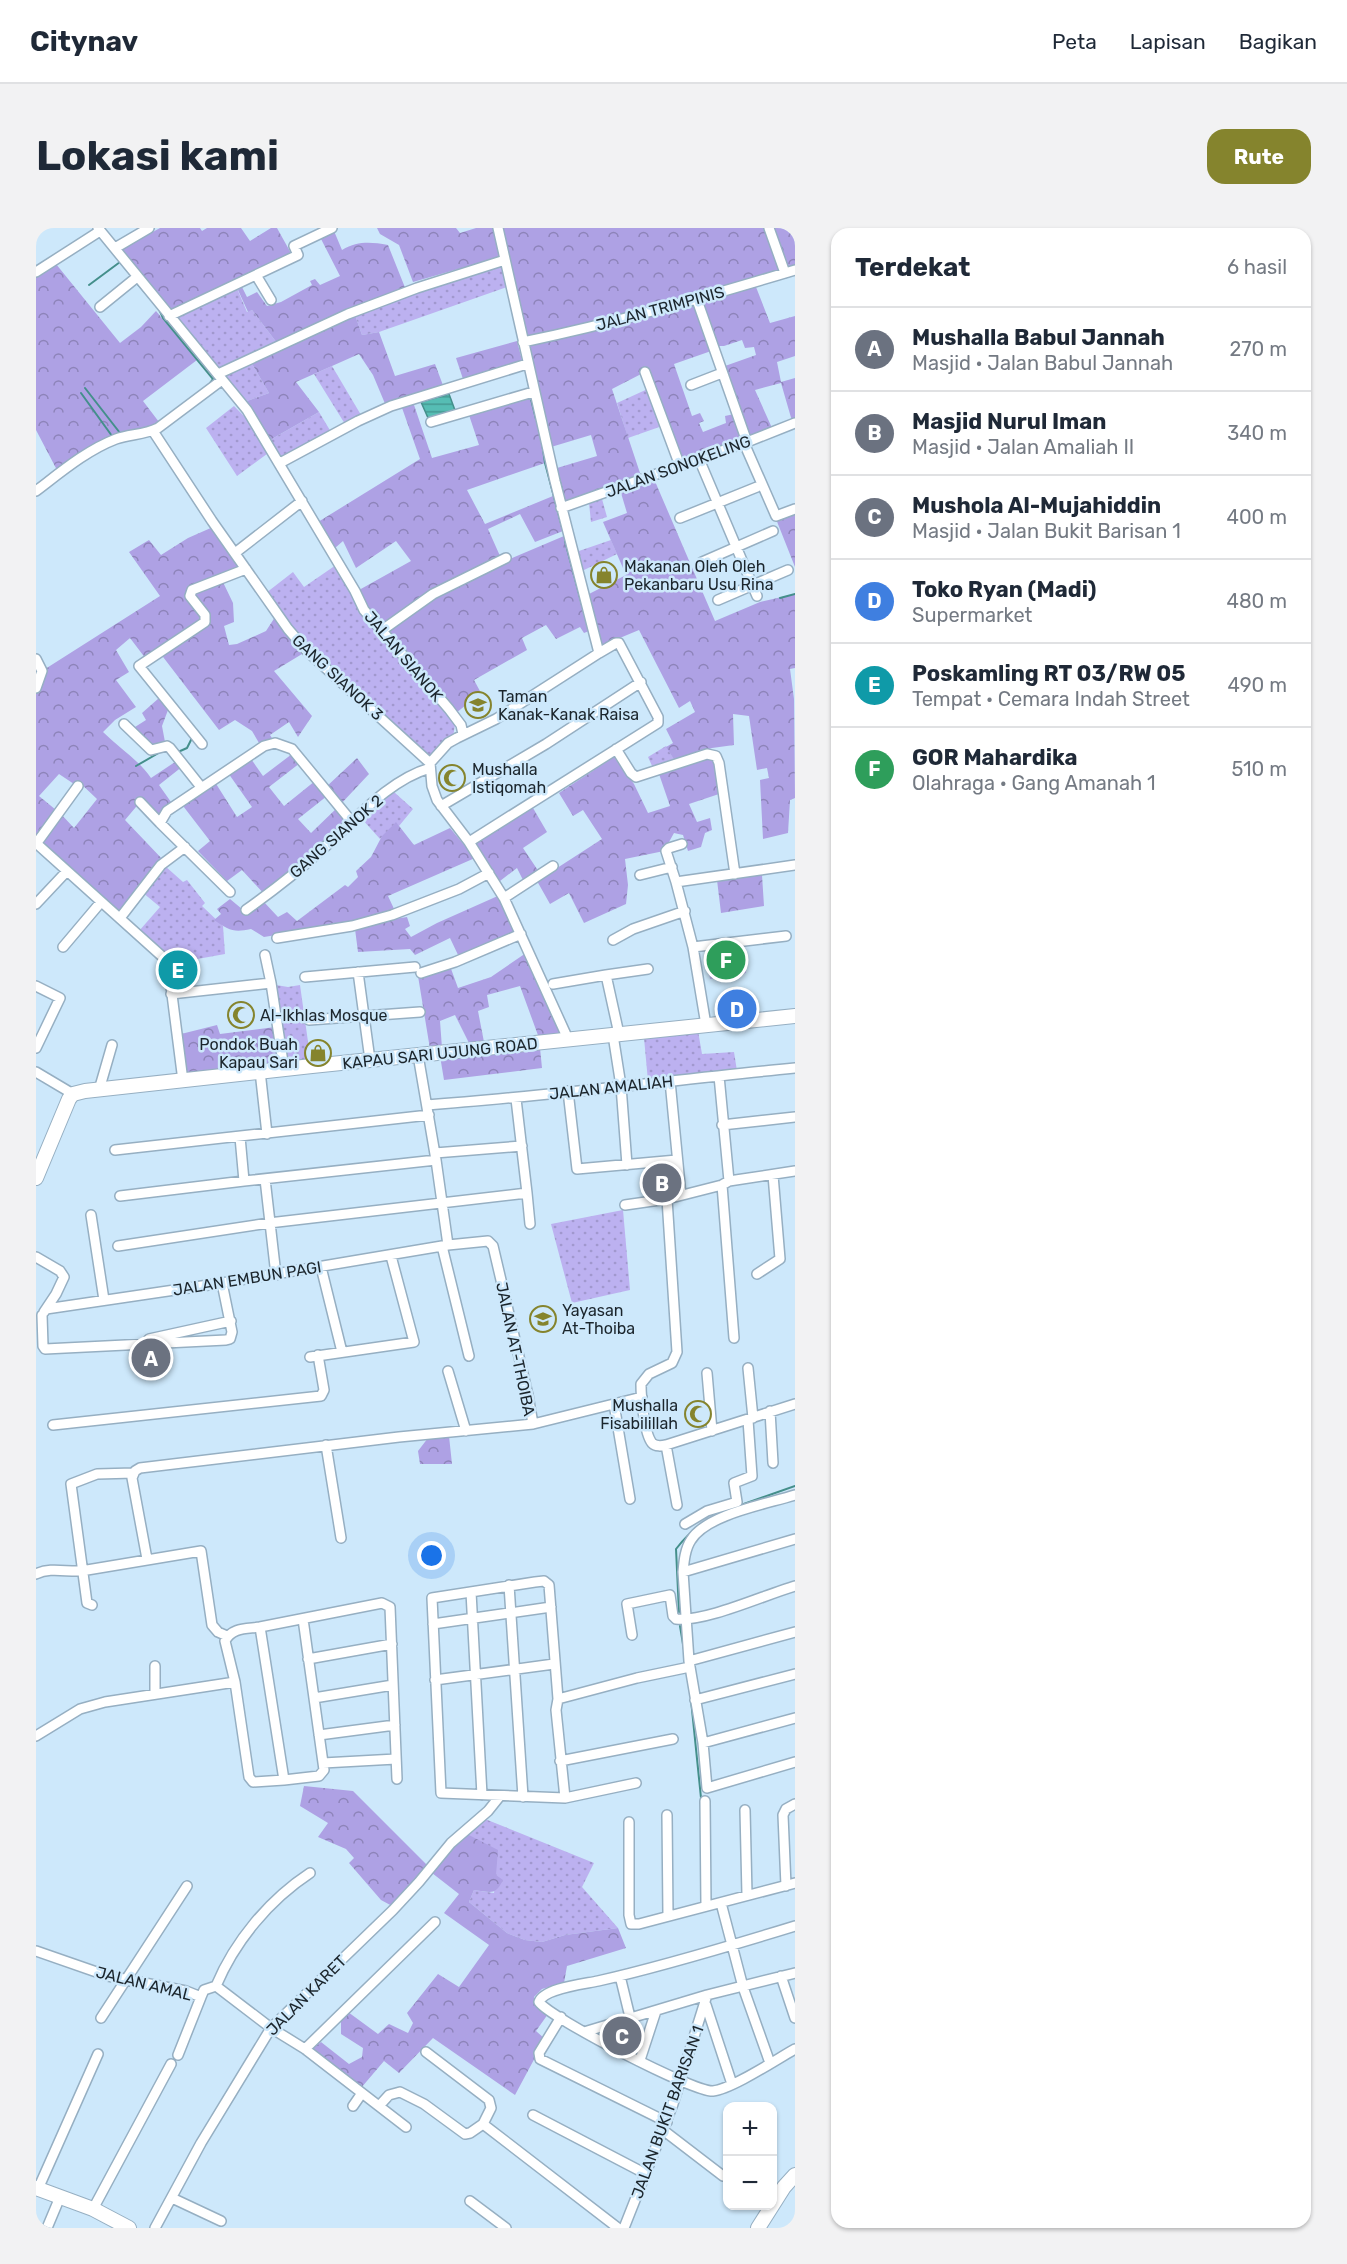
<!DOCTYPE html>
<html lang="id">
<head>
<meta charset="utf-8">
<style>
  body { margin:0; font-family:Rubik,sans-serif; background:#f2f2f3; color:#1f2937 }
  .controls { position:absolute; right:18px; bottom:18px; display:grid; overflow:hidden; border-radius:12px; box-shadow:0 2px 4px #0004 }
  .controls button { width:54px; height:54px; display:grid; place-items:center; padding:0; border:0; border-bottom:2px solid #e0e1e3; background:#fff; color:#1f2937; font:30px sans-serif }
  .you { position:absolute; left:396px; top:1328px; width:21px; height:21px; margin:-15px; border:4px solid #fff; border-radius:50%; background:#1a73e8; box-shadow:0 0 0 9px #1a73e833 }
  .badge { display:grid; place-items:center; width:39px; height:39px; border-radius:50%; background:#85842d; color:#fff; font-size:20px; font-weight:700 }
  .pin { position:absolute; translate:-50% -50%; border:3px solid #fff; box-shadow:0 2px 6px #0006 }
  .list { margin:0; padding:0; list-style:none }
  h2 { display:flex; justify-content:space-between; align-items:center; height:78px; margin:0; padding:0 24px; font-size:26px }
  h2 small { font-size:20px; font-weight:400; color:#747a83 }
  .list li { display:grid; grid-template-columns:39px 1fr auto; gap:18px; align-items:center; box-sizing:border-box; height:84px; padding:0 24px; border-top:2px solid #e0e1e3 }
  .list b { display:block; font-size:22px; white-space:nowrap }
  .list p { margin:0; font-size:20px; white-space:nowrap; color:#747a83 }
  .list em { font-size:20px; font-style:normal; color:#747a83 }
  .map { position:relative; flex:none; width:759px; height:2000px; overflow:hidden; border-radius:18px }
  header { display:flex; align-items:center; gap:36px; box-sizing:border-box; height:84px; padding:0 30px; background:#fff; border-bottom:2px solid #e0e1e3 }
  header strong { font-size:28px }
  nav { display:flex; gap:33px; margin-inline-start:auto; font-size:21px }
  .intro { display:flex; align-items:center; justify-content:space-between; box-sizing:border-box; height:144px; padding:0 36px }
  h1 { margin:0; font-size:42px }
  .button { padding:15px 27px; border-radius:18px; background:#85842d; color:#fff; font-size:21px; font-weight:700 }
  main { display:flex; gap:36px; padding:0 36px }
  aside { flex:1; background:#fff; border-radius:18px; box-shadow:0 2px 4px #0004 }
  .map>svg:first-child { display:block }
</style>
</head>
<body>
<header>
<strong>Citynav</strong>
<nav><a>Peta</a><a>Lapisan</a><a>Bagikan</a></nav>
</header>
<div class="intro"><h1>Lokasi kami</h1><a class="button">Rute</a></div>
<main>
<div class="map">
<svg width="759" height="2000" viewBox="0 0 759 2000">
  <defs>
    <pattern id="grass-dots" width="8" height="8" patternUnits="userSpaceOnUse" patternTransform="scale(1.5)"><rect width="8" height="8" fill="#bcb1f0"/><path d="M2 2h.1M6 6h.1" fill="none" stroke="#a198ce" stroke-width="1.8" stroke-linecap="round"/></pattern>
    <pattern id="forest-crowns" width="20" height="18" patternUnits="userSpaceOnUse" patternTransform="scale(1.5)"><rect width="20" height="18" fill="#aea1e4"/><path d="M2 6a3 3 0 1 1 6 0M12 15a3 3 0 1 1 6 0" fill="none" stroke="#8d83b9"/></pattern>
    <pattern id="water-rules" width="6" height="5" patternUnits="userSpaceOnUse" patternTransform="scale(1.5)"><rect width="6" height="5" fill="#56bdb4"/><path d="M0 2.5h6" fill="none" stroke="#469993"/></pattern>
  </defs>
  <rect width="100%" height="100%" fill="#cde8fb"/>
  <path fill="url(#grass-dots)" d="M465,36L471,59L343,104L326,107L319,87Z
    M200,58L211,84L216,82L241,115L184,142L140,87Z
    M215,134L233,165L211,173L186,147Z
    M296,138L325,187L309,196L278,146Z
    M616,159L629,197L592,210L581,175Z
    M198,178L208,188L235,223L201,248L170,200Z
    M283,184L295,204L244,230L234,212Z
    M566,271L571,289L555,294L553,275Z
    M575,312L581,326L546,343L540,324Z
    M300,337L414,486L419,496L417,510L394,529L274,421L252,398L230,365L257,344L268,359Z
    M630,518L639,533L617,540L612,529Z
    M358,564L377,581L363,598L360,595L344,611L326,591Z
    M129,638L147,654L151,652L169,675L166,678L187,698L189,726L134,736L103,703L124,679L106,664Z
    M240,757L252,759L264,757L275,835L250,838Z
    M662,803L666,826L698,824L701,843L612,853L608,810Z
    M587,982L594,1062L536,1075L515,996Z
    M449,1591L558,1635L546,1659L582,1700L529,1707L506,1714L489,1712L471,1705L433,1674L438,1662L458,1665L460,1647L431,1606Z"/>
  <path fill="url(#forest-crowns)" d="M124,0H164L166,3L171,0H205L214,13L235,0H241L256,27L134,85L86,21Z
    M341,0H420L424,5L440,0H457L464,29L377,54L363,17L344,6Z
    M464,0H729L745,42L659,70L491,110Z
    M737,0H759V39L751,42Z
    M298,3L306,22C322,13 334,14 352,17L370,62L241,115L216,82L212,84L202,62L206,59L211,69L221,64L231,78L245,74L276,57L274,53L279,51L284,57L304,48L284,9Z
    M20,36L84,115L105,99L120,83L161,132L107,173L123,194L115,201L83,209L22,244L0,202V48Z
    M717,55L720,59L734,95L759,88V128L741,134L745,154L759,150V191L756,193L745,155L719,162L736,200L713,212L689,138L720,127L718,119L709,120L706,112L688,118H683L664,79L678,122L638,136L656,188L664,185L668,193L663,195L667,204L690,195L689,188L698,186L708,211L645,234L609,144L576,161L606,251L529,274L521,240L561,228L555,207L515,219L493,116L592,94Z
    M319,87L326,107L343,104L359,148L399,136L408,160L350,178L337,147L323,126L260,154L283,184L234,212L211,173L233,165L215,134Z
    M481,113L487,136L428,154L420,130Z
    M494,168L505,206L509,235L431,262L449,296L517,268L527,303L499,314L484,286L452,301L464,328L396,363L345,399L331,382L323,362L375,333L360,313L320,340L307,313L299,320L282,294L384,231L365,177L377,174L396,230L443,217L433,187Z
    M618,251L679,393L724,374L759,366V440L754,441L758,471L759,570L754,572L752,605L727,611L724,552L733,550L731,540L721,542L713,488L697,486L698,517L676,520L639,533L630,519L637,515L630,501L659,484L654,473L643,480L603,402L579,412L566,423L553,366L590,347L567,294L591,285L585,265Z
    M759,284V339L740,291Z
    M177,299L206,339L157,357L150,362L153,372L167,391L110,431L94,410L80,422L93,444L80,452L100,479L79,492L67,504C83,520 103,532 115,550L142,532L147,538L123,557L135,574L122,589L105,573L89,592L129,634L82,684L4,616L24,585L38,600L61,571L42,553L38,556L23,546L3,568L20,582L0,611V460L6,443L124,368L93,324L113,312L125,327L152,310Z
    M528,308L553,403L548,405L544,399L520,411L510,397L486,410L491,422L438,452L445,465L420,485L349,403L388,376L457,338Z
    M185,350L197,375L198,394L188,398L193,417L201,416L230,403L241,386L271,423L238,443L276,488L262,509L253,494L234,507L239,515L226,520L216,503L199,492L183,502L124,425L169,394L154,368Z
    M123,470L132,482L126,498L129,514L115,519L94,498L95,495L99,499L110,492L106,485Z
    M256,526L264,535L233,559L248,578L279,553L291,568L262,591L275,605L303,578L289,560L321,530L333,546L303,578L316,594L230,668L206,642L191,653L162,623L174,613L144,574L177,551L201,589L216,579L190,542L213,528L227,548Z
    M677,528L680,533L683,566L653,576L661,594L674,590L676,602L669,605L665,619L652,623L647,607L638,605L628,623L589,631L592,657L590,676L548,695L533,665L514,676L501,653L566,611L547,582L537,588L523,565L578,529L598,556L612,585L634,578L623,546Z
    M497,580L511,604L487,620L503,644L488,654L481,640L464,653L438,617Z
    M360,594L378,617L414,600L439,630L352,668L359,683L325,693L228,709L215,701C197,705 193,702 178,692L185,686L181,681L194,671L212,686L227,673L242,689L251,684L261,693L309,657L312,659L322,649L320,643L335,629L346,608Z
    M726,647L728,678L685,685L681,652Z
    M464,667L481,705L423,729L414,710L379,727L374,721L322,724L319,701L339,694L371,689L374,698L369,701L375,709L401,695Z
    M490,725L527,804L524,808L503,810L484,758L451,767L453,779L442,783L448,814L434,817L419,787L404,793L406,820L394,821L382,748L414,738L422,760L455,749Z
    M181,797L184,806L239,799L245,839L154,850L147,841L145,806Z
    M504,820L506,840L408,852L404,828Z
    M413,1208L416,1236H384L382,1223L392,1210Z
    M268,1558L317,1563L393,1639L358,1679L345,1672L313,1635L318,1630L310,1621L282,1609L292,1595L264,1578Z
    M431,1606L462,1622L460,1647L467,1652C459,1668 455,1664 438,1662L433,1674L471,1705L489,1712L506,1714L529,1707L582,1700L590,1720L531,1738L528,1755L506,1761L498,1769L499,1775L512,1786L500,1803L509,1811L479,1867L397,1810L363,1845L348,1833L325,1860L274,1823L285,1814L313,1836L326,1829L327,1820L305,1806V1792L312,1784L342,1806L353,1796L372,1805L377,1795L371,1785L402,1746L423,1759L453,1717L408,1685L423,1666L396,1645L406,1630Z"/>
  <path fill="#bcb1f0" d="M705,715L710,745L674,751L670,719Z"/>
  <path fill="url(#water-rules)" stroke="#448f8b" stroke-width="1.5" d="M413,166L420,185L393,192L385,174Z"/>
  <g fill="none" stroke-linecap="round" stroke-linejoin="round">
    <path stroke="#448f8b" stroke-width="2" d="M100,54L114,70
      M53,57L84,34L94,46
      M123,81L127,90L177,151L174,155
      M491,149L493,158
      M49,160L84,205
      M45,165L76,208
      M495,171L500,191
      M506,214L509,235L526,299
      M522,247L527,265
      M529,313L546,377
      M744,370L759,366
      M142,524L151,520L156,510
      M100,538L126,523
      M702,1278L759,1258
      M643,1384L640,1321C656,1300 673,1290 697,1280
      M644,1398L648,1422
      M655,1472L665,1570"/>
    <defs>
      <path id="street" d="M62,0L211,182L319,363L328,382L413,481L425,497L427,506
        M462,0L519,253L563,425
        M733,0L749,45
        M79,20L113,0
        M0,44L64,3
        M220,47L235,72
        M661,72L711,214
        M64,79L101,49
        M133,88L262,27L258,18L296,0
        M487,114C579,95 669,69 759,42
        M609,144L644,238
        M182,146L312,86L381,60L469,32
        M655,157L686,145
        M395,194L497,164
        M117,203L176,293L252,401L271,423L394,535
        M708,215L740,288L759,281
        M663,231L721,368
        M244,235L322,193L355,178L491,136
        M0,263C25,244 51,222 80,211C94,206 108,207 122,200L186,152
        M525,280L711,214L759,195
        M644,290L721,259
        M199,325L266,273
        M666,334L737,303
        M682,372L752,342
        M345,403L397,366L470,330
        M0,431L6,443L0,460
        M88,496L115,522L131,518L134,520L165,559
        M166,516L103,438L169,394V387L154,368L156,362L210,341
        M580,521L595,545L600,549L671,526L680,528L683,535L699,646
        M104,574L124,595
        M405,578L510,516L605,454
        M433,614L622,495V489L583,415H580L563,425L460,491L421,510L412,515L394,535L396,558L401,572L433,614L468,670L532,811
        M0,615L129,731L134,751L147,853
        M0,616L42,558
        M604,647L636,639
        M640,654L630,623L633,620L646,616
        M194,664L124,595L131,583L228,518L239,515L256,521L316,594
        M468,670L517,638
        M0,676L31,643
        M210,682C238,662 265,641 290,618C321,590 353,552 394,540
        M84,690L125,637L149,619
        M241,710L316,698L356,687L423,661L453,645
        M577,712L597,701L649,683
        M27,719L65,674
        M657,719L750,708
        M229,727L235,755
        M322,744L334,832
        M385,745L419,734L485,706
        M570,747L612,741
        M269,749L379,739
        M517,756L570,747L583,806
        M0,758L24,770L0,820
        M135,766L235,755L248,841
        M273,792L384,784
        M670,797L657,719L640,654L759,637
        M577,807L585,858L591,937
        M382,827L400,932L412,1017
        M224,843L231,906
        M0,844L37,866
        M683,848L693,953
        M634,853L645,967
        M63,862L76,817
        M532,863L541,941L641,932
        M391,877C514,868 636,852 759,840
        M686,897L759,889
        M79,922L393,887
        M399,925L486,918
        M229,951L240,1047
        M208,953L400,932
        M686,957L698,1110
        M491,965L494,996
        M84,968L208,953L204,909
        M631,971L641,1124L636,1135L613,1146L605,1156C605,1168 608,1205 616,1215C620,1219 625,1218 630,1217L759,1176
        M589,977L631,971L686,957L693,953L759,943
        M55,987L68,1072
        M82,1018L233,995L491,965L480,871
        M406,1018L433,1128
        M0,1029L24,1043L28,1049L20,1066L8,1084
        M285,1039L306,1124
        M721,1046L744,1031L737,947
        M10,1081L186,1055L412,1017L452,1013L457,1018L492,1167L497,1196L606,1169
        M6,1087L7,1118L9,1121L190,1112L194,1111L196,1104L186,1055
        M113,1111L195,1093
        M274,1129L378,1114L355,1028
        M712,1140L717,1190
        M412,1143L430,1203
        M671,1145L676,1203
        M578,1176L594,1271
        M734,1183L737,1235
        M17,1197L285,1168L288,1162L282,1127
        M290,1217L305,1310
        M630,1217L641,1277
        M759,1267C731,1276 671,1286 655,1312C649,1321 648,1333 647,1344L653,1433L667,1515L671,1560L759,1534
        M649,1296L671,1283L701,1274L698,1255L716,1248L712,1192
        M111,1331L96,1250L99,1243L104,1240L363,1209L497,1196
        M647,1344L759,1311
        M0,1346C14,1339 30,1344 45,1343L165,1323L176,1397L182,1404L191,1408
        M473,1357L487,1569
        M435,1364L446,1567
        M56,1377L51,1375L35,1256L61,1246L98,1245
        M397,1396L515,1379
        M224,1399L248,1552L217,1554L213,1549L199,1454L189,1413C196,1399 211,1401 224,1399Z
        M224,1399L346,1375L354,1379L361,1551
        M596,1407L591,1376L634,1367L637,1388L640,1391C670,1394 728,1367 759,1358
        M272,1431L356,1416
        M653,1433L759,1404
        M119,1438V1466
        M399,1452L518,1436
        M278,1470L357,1457
        M522,1471L601,1450L649,1440
        M659,1472L759,1446
        M283,1507L359,1497
        M0,1508L44,1481L69,1474L199,1454
        M667,1515L759,1490
        M524,1533L637,1511
        M287,1535L360,1531
        M248,1552L283,1548L288,1542L267,1391
        M529,1570L520,1482L522,1471L513,1357L508,1353L499,1354L396,1370L405,1565L529,1570L600,1555
        M669,1573L670,1678
        M709,1582L711,1667
        M631,1587L632,1688
        M593,1594V1687L595,1696H603L759,1655
        M750,1658L747,1587L750,1581L759,1576
        M685,1675L707,1759L734,1835
        M759,1698C694,1718 628,1738 562,1753C548,1756 508,1760 503,1774C514,1790 657,1864 677,1863C696,1861 741,1831 759,1821
        M0,1723L72,1748L150,1763L165,1769L168,1762L180,1758L235,1800L269,1821L370,1899
        M584,1748L594,1789
        M745,1748L759,1790
        M180,1758C199,1713 233,1672 274,1645
        M670,1777L696,1856
        M525,1789L503,1825L504,1831L631,1894
        M65,1790L151,1658
        M548,1804L671,1767L759,1745
        M269,1821L399,1694
        M390,1824L453,1872L455,1880L447,1896L582,2000
        M142,1827L165,1769
        M604,1832L620,1783
        M317,1878L326,1865
        M343,1878L353,1867L364,1864L388,1876L429,1906L434,1905L447,1896
        M497,1887L610,1946
        M627,1902L687,1948
        M2,1961L62,1826
        M136,1970L185,1993
        M434,1973L470,2000
        M57,1981L135,1836
        M11,2000L24,1969
        M119,2000L165,1915L235,1800L357,1682L383,1654L415,1615L452,1583L464,1568
        M588,2000L637,1876L671,1767"/>
      <path id="secondary" d="M0,950L33,871L37,866L49,863L276,838L759,788
        M0,1960L57,1981L93,2000
        M722,2000L748,1959L759,1947"/>
    </defs>
    <use href="#street" stroke="#96afc2" stroke-width="12"/>
    <use href="#secondary" stroke="#96afc2" stroke-width="16"/>
    <use href="#street" stroke="#fff" stroke-width="9"/>
    <use href="#secondary" stroke="#fff" stroke-width="14"/>
  </g>
  <defs>
    <symbol id="shop-ring" viewBox="-11 -11 22 22"><circle r="9.5" fill="#cde8fb" stroke="#85842d" stroke-width="1.5"/><path d="M-5-2.5h2.3a2.7 3.5 0 0 1 5.4 0H5L5.5 6h-11ZM-1.5-2.5h3a1.5 2.3 0 0 0-3 0Z" fill="#85842d"/></symbol>
    <symbol id="school-ring" viewBox="-11 -11 22 22"><circle r="9.5" fill="#cde8fb" stroke="#85842d" stroke-width="1.5"/><path d="M0-5L7-2L0 1L-7-2ZM-4 1L0 2.5L4 1V4Q0 6-4 4Z" fill="#85842d"/></symbol>
    <symbol id="mosque-ring" viewBox="-11 -11 22 22"><circle r="9.5" fill="#cde8fb" stroke="#85842d" stroke-width="1.5"/><path d="M3.5-4.9A6 6 0 1 0 3.5 4.9A5 5 0 1 1 3.5-4.9Z" fill="#85842d"/></symbol>
  </defs>
  <g fill-rule="evenodd">
    <use href="#shop-ring" x="553" y="332" width="30" height="30"/>
    <use href="#school-ring" x="427" y="462" width="30" height="30"/>
    <use href="#mosque-ring" x="401" y="535" width="30" height="30"/>
    <use href="#mosque-ring" x="190" y="772" width="30" height="30"/>
    <use href="#shop-ring" x="267" y="810" width="30" height="30"/>
    <use href="#school-ring" x="492" y="1076" width="30" height="30"/>
    <use href="#mosque-ring" x="647" y="1171" width="30" height="30"/>
  </g>
  <g text-anchor="middle" stroke-width="5" stroke-linejoin="round" paint-order="stroke">
    <g font-size="16" fill="#1b252c" stroke="#cde8fb">
      <text transform="translate(624 80) rotate(-15)" y="6">JALAN TRIMPINIS</text>
      <text transform="translate(642 238) rotate(-20)" y="6">JALAN SONOKELING</text>
      <text transform="translate(368 428) rotate(50)" y="6">JALAN SIANOK</text>
      <text transform="translate(302 449) rotate(43)" y="6">GANG SIANOK 3</text>
      <text transform="translate(300 608) rotate(-41)" y="6">GANG SIANOK 2</text>
      <text transform="translate(404 825) rotate(-6)" y="6">KAPAU SARI UJUNG ROAD</text>
      <text transform="translate(575 859) rotate(-6)" y="6">JALAN AMALIAH</text>
      <text transform="translate(211 1050) rotate(-9)" y="6">JALAN EMBUN PAGI</text>
      <text transform="translate(480 1121) rotate(78)" y="6">JALAN AT-THOIBA</text>
      <text transform="translate(108 1755) rotate(14)" y="6">JALAN AMAL</text>
      <text transform="translate(270 1767) rotate(-45)" y="6">JALAN KARET</text>
      <text transform="translate(631 1884) rotate(-70)" y="6">JALAN BUKIT BARISAN 1</text>
    </g>
    <g font-size="16" fill="#1b252c" stroke="#cde8fb" text-anchor="start">
      <text x="588" y="344">Makanan Oleh Oleh<tspan x="588" dy="18">Pekanbaru Usu Rina</tspan></text>
      <text x="462" y="474">Taman<tspan x="462" dy="18">Kanak-Kanak Raisa</tspan></text>
      <text x="436" y="547">Mushalla<tspan x="436" dy="18">Istiqomah</tspan></text>
      <text x="224" y="793">Al-Ikhlas Mosque</text>
      <text x="262" y="822" text-anchor="end">Pondok Buah<tspan x="262" dy="18">Kapau Sari</tspan></text>
      <text x="526" y="1088">Yayasan<tspan x="526" dy="18">At-Thoiba</tspan></text>
      <text x="642" y="1183" text-anchor="end">Mushalla<tspan x="642" dy="18">Fisabilillah</tspan></text>
    </g>
  </g>
</svg>
<div class="controls">
<button>+</button>
<button>−</button>
</div>
<div class="you"></div>
<div class="pin badge" style="left:115px;top:1130px;background:#6b7280">A</div>
<div class="pin badge" style="left:626px;top:955px;background:#6b7280">B</div>
<div class="pin badge" style="left:586px;top:1808px;background:#6b7280">C</div>
<div class="pin badge" style="left:701px;top:781px;background:#3f7fe0">D</div>
<div class="pin badge" style="left:142px;top:742px;background:#0f9aa8">E</div>
<div class="pin badge" style="left:690px;top:732px;background:#2e9e5b">F</div>
</div>
<aside>
<h2>Terdekat<small>6 hasil</small></h2>
<ul class="list">
<li><span class="badge" style="background:#6b7280">A</span><div><b>Mushalla Babul Jannah</b><p>Masjid · Jalan Babul Jannah</p></div><em>270 m</em></li>
<li><span class="badge" style="background:#6b7280">B</span><div><b>Masjid Nurul Iman</b><p>Masjid · Jalan Amaliah II</p></div><em>340 m</em></li>
<li><span class="badge" style="background:#6b7280">C</span><div><b>Mushola Al-Mujahiddin</b><p>Masjid · Jalan Bukit Barisan 1</p></div><em>400 m</em></li>
<li><span class="badge" style="background:#3f7fe0">D</span><div><b>Toko Ryan (Madi)</b><p>Supermarket</p></div><em>480 m</em></li>
<li><span class="badge" style="background:#0f9aa8">E</span><div><b>Poskamling RT 03/RW 05</b><p>Tempat · Cemara Indah Street</p></div><em>490 m</em></li>
<li><span class="badge" style="background:#2e9e5b">F</span><div><b>GOR Mahardika</b><p>Olahraga · Gang Amanah 1</p></div><em>510 m</em></li>
</ul>
</aside>
</main>
</body>
</html>
